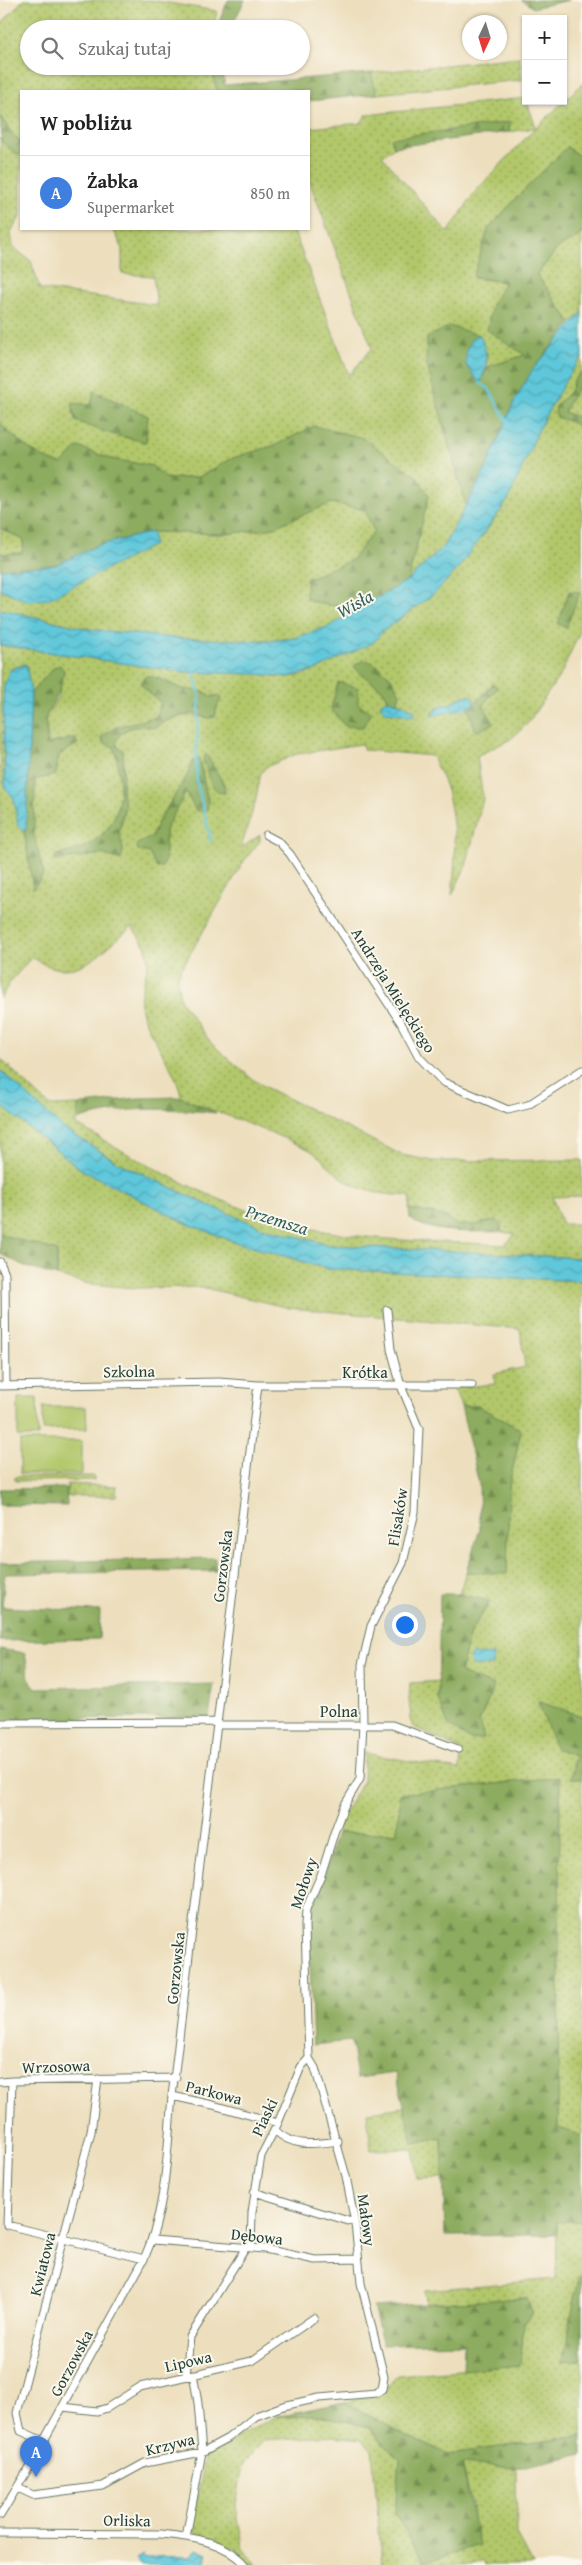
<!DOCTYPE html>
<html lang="pl">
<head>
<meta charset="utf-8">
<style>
  body { margin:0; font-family:"Gentium Book Plus",serif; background:#f2f2f2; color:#222 }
  .controls { position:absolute; right:15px; top:15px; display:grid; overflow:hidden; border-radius:0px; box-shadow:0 1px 4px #0004 }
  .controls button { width:45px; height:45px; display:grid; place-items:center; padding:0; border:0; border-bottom:1px solid #e0e0e0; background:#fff; color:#222; font:25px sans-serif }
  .compass { position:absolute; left:462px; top:15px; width:45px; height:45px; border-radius:50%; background:#fff; box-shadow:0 1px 4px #0004; rotate:184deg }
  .you { position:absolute; left:404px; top:1624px; width:18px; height:18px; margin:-12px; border:4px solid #fff; border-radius:50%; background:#1a73e8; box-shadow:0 0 0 8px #1a73e833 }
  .badge { display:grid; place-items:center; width:32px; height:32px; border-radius:50%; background:#0b8043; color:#fff; font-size:16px; font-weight:700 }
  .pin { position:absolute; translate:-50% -41px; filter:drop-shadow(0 1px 2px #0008) }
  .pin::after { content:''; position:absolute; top:26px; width:18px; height:15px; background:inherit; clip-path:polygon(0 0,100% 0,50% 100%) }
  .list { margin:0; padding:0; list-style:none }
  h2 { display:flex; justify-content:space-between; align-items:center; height:65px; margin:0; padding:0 20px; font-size:21px }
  h2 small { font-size:16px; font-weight:400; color:#767676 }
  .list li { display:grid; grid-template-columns:32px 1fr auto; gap:15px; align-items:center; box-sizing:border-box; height:75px; padding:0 20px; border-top:1px solid #e0e0e0 }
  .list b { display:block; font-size:19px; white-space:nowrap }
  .list p { margin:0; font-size:16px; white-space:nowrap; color:#767676 }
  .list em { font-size:16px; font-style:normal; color:#767676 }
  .icon { flex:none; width:28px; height:28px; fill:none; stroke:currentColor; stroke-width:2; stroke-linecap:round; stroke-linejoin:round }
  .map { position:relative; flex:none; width:582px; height:2565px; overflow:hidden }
  .search { position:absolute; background:#fff; box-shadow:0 1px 4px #0004; left:20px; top:20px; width:290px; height:55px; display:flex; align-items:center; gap:12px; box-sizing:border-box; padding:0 18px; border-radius:28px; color:#767676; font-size:19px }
  .panel { position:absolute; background:#fff; box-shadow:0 1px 4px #0004; left:20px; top:90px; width:290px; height:140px; border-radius:0px }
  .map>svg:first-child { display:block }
</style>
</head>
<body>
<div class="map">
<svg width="582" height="2565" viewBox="0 0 582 2565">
  <defs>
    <pattern id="grass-dots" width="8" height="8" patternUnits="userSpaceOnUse" patternTransform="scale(1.25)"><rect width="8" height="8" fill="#b2c76b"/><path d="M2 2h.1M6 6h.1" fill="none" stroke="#90a359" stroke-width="1.8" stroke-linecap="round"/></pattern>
    <pattern id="forest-firs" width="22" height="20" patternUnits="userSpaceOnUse" patternTransform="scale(1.25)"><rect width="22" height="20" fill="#8dac5f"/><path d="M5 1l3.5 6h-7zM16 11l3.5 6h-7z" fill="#738d4f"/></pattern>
    <pattern id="water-waves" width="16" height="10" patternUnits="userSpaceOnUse" patternTransform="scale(1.25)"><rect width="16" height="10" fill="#5ec7da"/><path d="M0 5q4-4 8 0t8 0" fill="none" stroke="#4da3b2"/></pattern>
  </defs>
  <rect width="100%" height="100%" fill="#fbf7ec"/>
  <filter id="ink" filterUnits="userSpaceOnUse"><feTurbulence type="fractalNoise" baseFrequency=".02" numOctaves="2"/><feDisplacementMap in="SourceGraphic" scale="10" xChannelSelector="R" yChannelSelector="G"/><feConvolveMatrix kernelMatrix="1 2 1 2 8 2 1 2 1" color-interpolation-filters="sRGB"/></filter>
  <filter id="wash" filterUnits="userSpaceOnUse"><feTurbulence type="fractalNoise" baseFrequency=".0096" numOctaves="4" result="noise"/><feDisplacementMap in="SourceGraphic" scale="20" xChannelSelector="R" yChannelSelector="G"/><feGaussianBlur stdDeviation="1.12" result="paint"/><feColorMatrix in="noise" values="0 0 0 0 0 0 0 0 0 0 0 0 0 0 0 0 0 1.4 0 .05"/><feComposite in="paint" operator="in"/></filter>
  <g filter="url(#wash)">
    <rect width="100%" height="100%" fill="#eddfbe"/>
    <path fill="url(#grass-dots)" stroke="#688250" fill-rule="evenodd" d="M23,0H151L217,11L213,29H29V66H211L217,91H21V142L13,135L0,116V25Z
      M519,57L522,80L377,94L371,73Z
      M582,84V158L567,147L520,194L488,230L473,278L505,282L492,305L526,355L487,367V352L443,426L466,505L443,547L408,580L429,495L314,426L276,445L233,458L199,477L167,479L152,466L111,459L78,447L62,464C38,459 17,441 0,423V138L2,142L18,154H21V216L11,232L13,247L31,261L40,289L157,305L153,276L122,274V247L113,229H293L349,375L372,348L309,180V128L361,123L366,115L526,98L536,128ZM510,122L509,132L535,128L474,193L448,233L382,156L394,147ZM94,391L146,442L111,434L91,405Z
      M582,234V313L571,323L537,275L558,248Z
      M582,357V371L573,381L571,390L556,406L574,424L582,427V627L562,672L528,723L511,739L477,756L483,799L466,866L452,895C456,863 456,827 448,795C445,781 437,769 432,756L364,750L361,744L297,754L266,767L261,773L255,803L241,848L260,835V841L244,861L179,973L177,982L181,1001L211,1043L251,1078L265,1087L402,1155L433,1161L582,1160V1196L552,1197L562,1224H582V1258L330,1245L261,1227L208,1205L119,1163L63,1128L0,1070V1058L43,1100L51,1106L79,1105L78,1109L80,1119L74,1123C146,1165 223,1209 305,1227C370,1242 438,1241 505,1245L515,1234L501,1232V1224L459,1225L440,1215L409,1209L410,1196C385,1195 361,1193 341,1177C329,1168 320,1155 306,1148C265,1129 223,1115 181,1097C179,1074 151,1039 142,1014C135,993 151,972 147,953C146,944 137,935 132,927C99,952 76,988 32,957L11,981L0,999V645L182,672L255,674L288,677L303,675L374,642L382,632L435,593L477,544L508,500L541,424L568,376ZM26,664L31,693L54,667L64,671L58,698L45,718L48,744L75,738L35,780L33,835L44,874L33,888L24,831L18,826L14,798L5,789L4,781V686L12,668ZM376,665L391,677L400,694L397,702L402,704L406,715L380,706L383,701H389C382,682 364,681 355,666ZM159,678L182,689L205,692L211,697L216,695V714L205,718C189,711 168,719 153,728C142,722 120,729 115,741L124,758L122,794L125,805L118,838L123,850L112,856L96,854L55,860L56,855C117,845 129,804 114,747L107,743L116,727L156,717L161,703L145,690ZM493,684L482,705L476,731L468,708L431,714L440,706L448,705L464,696H472L475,703ZM192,762L202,770L205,793L196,811L186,792L165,830V859L157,868L149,853L143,851L146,841L152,837L158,822L187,776Z
      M582,383V419L564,413L569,399Z
      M331,503L365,510L374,531L352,560L306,580L322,604L362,610L330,626L295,638L240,641L172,638L88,629L0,609V589L27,601L153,545L152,532L222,534L268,529Z
      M0,528L24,540L22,553L0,554Z
      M0,1105L82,1170L188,1224L235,1242L328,1269L582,1281V1716L538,1702L575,1756L571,1778L582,1779V2136L558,2128L560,1777L400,1794L397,1833H337L342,1816L363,1781L364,1753L460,1770L461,1750L412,1726L409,1701L410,1683L440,1681L438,1699L479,1722L494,1686L460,1673L470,1633L490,1602L459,1594L466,1572L507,1573L509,1486L521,1430L478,1406H461L454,1388L495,1384L494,1374L525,1367L520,1329L289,1308L201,1287L136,1288L88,1284L57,1276V1251L0,1234Z
      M67,1484L117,1486L116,1496H67Z
      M404,2107L413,2143L442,2137L443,2178L417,2179L413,2149L371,2150L367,2112Z
      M557,2221H582V2276L579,2277L563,2361L582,2360V2436L448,2454L410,2438L345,2402L382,2394L397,2375L520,2365L524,2323L532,2313L527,2298L426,2304L425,2290L556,2279Z
      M319,2415L369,2427L399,2460L395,2514L473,2508L462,2464L516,2468L517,2535L533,2565H485L483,2561L471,2565H382L372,2449L361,2439L334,2436L263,2440L243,2465L236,2506L243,2546L257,2565H249L238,2550L191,2531L206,2454L277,2416Z"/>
    <path fill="url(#forest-firs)" stroke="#56744a" d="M228,0H245L230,29H216Z
      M522,0H569L533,8Z
      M211,66H221L225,85L371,73L377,94L309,101V91H217Z
      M0,116L13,135L21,142V154L18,155L2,142Z
      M510,122L509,132L394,147L391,138Z
      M567,147L582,158V234L558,248L537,275L571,323L533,369L515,400L485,471L466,505L426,362L427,338L449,326L480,335L473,337L481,382L487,367L525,355L487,330L492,305L505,282L473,277L488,230L520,194Z
      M582,371C582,389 570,396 564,412L582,419V427L557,417C550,402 567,400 571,389C574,381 575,377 582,371Z
      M94,391L148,416L146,442L111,434L75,421L72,403L91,405Z
      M0,423C17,441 38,459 62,464L78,447L111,459L152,466L167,479L199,477L233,458L276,445L314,426L363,438L416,476L429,495L408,580L362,610L322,604L306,599V579L352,560L374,531L365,510L331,503L269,529L222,534L152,532L96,546L56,565L0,569V554L22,553L24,540L0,528Z
      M569,591L580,592L566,628L558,624Z
      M363,660C380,662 393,679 400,694L397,702L389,701C382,682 364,681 354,666Z
      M60,665L64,671C61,695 54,698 45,718L48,744L75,738L78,744L59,755L56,775L35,780L34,835L44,874L33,889L24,831L26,830L31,693L54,667Z
      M149,676C162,678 172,687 184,689C194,691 203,689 211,697L220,696L221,699L216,709L215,717C206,720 204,715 196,714C186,712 162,722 153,728C141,721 112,731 117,747L123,750L122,794L125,805L119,830L123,850L121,860L102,854L55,861L56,855C117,845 129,804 114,747L104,743L101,737L116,727L156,717L161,703L140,684L144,677Z
      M338,682L358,688V704L371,712L363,727L345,726L331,709Z
      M494,684L497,688L483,705L494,723L476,732L468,708L475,703Z
      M206,754L224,784L225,793C209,793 208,771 203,759Z
      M199,758L208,801L207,811H196L186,792L165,830V859L162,867L157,868L149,853L138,850L137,844L152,837L158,822L187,776L192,762Z
      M181,1097L216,1113C171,1108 124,1106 80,1119L77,1113L79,1105L83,1104L138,1098Z
      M409,1209L440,1215L459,1225L470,1226L496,1220L501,1224V1232C472,1231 434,1235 410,1219Z
      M0,1234L57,1251V1276L29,1268L0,1254Z
      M461,1406H478L521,1430L509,1486L507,1574L466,1572L480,1529L479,1484Z
      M66,1488L67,1506L0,1505V1489Z
      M215,1558L216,1571L5,1574L2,1607L100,1611L99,1639L0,1641V1563Z
      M440,1594H459L490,1601L470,1633L460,1673L494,1686L479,1722L484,1739L470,1740L448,1725L438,1699Z
      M0,1649L25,1653L29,1679L36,1688L214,1684L209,1717L0,1720Z
      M538,1702L582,1716V1779L571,1778L575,1756L556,1749Z
      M560,1777L558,2128L582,2136V2221H557V2235L445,2236L442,2137L413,2143L396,2073L357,2078L351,2041L313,2045L308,1909L323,1880L337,1833H397L400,1794Z
      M582,2276V2360L563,2362L579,2277Z
      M527,2298L532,2313L524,2323L520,2365L463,2370L464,2343L383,2345L373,2307Z
      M345,2402L410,2438L448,2454L582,2436V2454L516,2468L462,2464L479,2545L424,2562L395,2514L399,2460L369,2427L320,2415L277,2416Z"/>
    <path fill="#b2c76b" stroke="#688250" d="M18,1398H37L38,1437H18Z
      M43,1407H86L87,1429L43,1430Z
      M20,1441H82V1474H20Z
      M94,1476V1480L15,1481V1477Z"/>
    <path fill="url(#water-waves)" stroke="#3e8287" d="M582,313V357L568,376L541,424L508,500L456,571L435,593L382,632L374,642L316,670L288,677L255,674L182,672L0,645V609L88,629L172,638L271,641L295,638L330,626L408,580L443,547L485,471L515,400L533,369Z
      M480,335C488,354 488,364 480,383L466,365V351L473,337Z
      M152,532L154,545L48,599L27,601L0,589L1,569L56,565L96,546Z
      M26,664L31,693L26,831H24L18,826L14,798L5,789L3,700L4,686L10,670Z
      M464,696H472L475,703L468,708L431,716L440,706L448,705Z
      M388,700L402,704L415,711L414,716L386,712L380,706L383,701Z
      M0,1070L63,1128L119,1163L208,1205L261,1227L330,1245L582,1258V1281L328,1269L235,1242L188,1224L82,1170L0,1105Z
      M472,1654L493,1655V1666H472L470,1661Z
      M197,2549L208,2554L205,2561L206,2565H140L136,2560L142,2555L145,2558C157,2554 178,2556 191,2556Z"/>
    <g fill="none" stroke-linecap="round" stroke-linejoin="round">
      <path stroke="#5ec7da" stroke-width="2.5" d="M480,383L488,388L508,422
        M193,670L200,697L196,752L197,782L211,841"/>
    </g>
  </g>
  <g filter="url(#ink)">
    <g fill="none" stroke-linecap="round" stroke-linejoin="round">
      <defs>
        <path id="street" d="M266,835L279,842L290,854L401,1023L419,1057L443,1082L508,1110L528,1105L582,1070
          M0,1262L5,1274L6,1386
          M0,1386L219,1382L258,1385H472
          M0,1723L217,1722
          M217,1725H392L458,1749
          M309,2058L305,1926L306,1909L321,1875L335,1830L344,1806L360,1779L363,1724L362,1665L371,1626L403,1563L415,1512L419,1429L401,1386L391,1349L387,1310
          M0,2082L12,2081
          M172,2096L213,2105L278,2123
          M275,2130C292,2148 315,2144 338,2141
          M254,2192L355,2223
          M153,2240L265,2249L315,2260L358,2259
          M251,2248L252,2212L261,2156L278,2123L301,2067L309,2058
          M144,2259L7,2225L12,2081L176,2078
          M186,2375L190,2337L245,2249
          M63,2407L97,2411L107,2408L140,2387L252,2361L314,2318
          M43,2441L21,2431L17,2413L91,2132L98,2079
          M18,2488L33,2495L103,2486L145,2463L202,2452L228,2438L256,2416L283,2406L319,2398L376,2393L382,2389L384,2377L361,2283L355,2223L346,2176L315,2068L309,2058
          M0,2516L30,2466L144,2259C167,2208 167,2151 172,2096L258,1385
          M0,2533L161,2534C191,2537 225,2541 246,2565
          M186,2537L202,2452L198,2403L193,2374"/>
      </defs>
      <use href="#street" stroke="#677664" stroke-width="9"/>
      <use href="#street" stroke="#fff" stroke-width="7"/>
    </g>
  </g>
  <g text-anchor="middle" stroke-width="4" stroke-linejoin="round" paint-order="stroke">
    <g font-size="16" fill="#1f3d34" stroke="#fbf7ec">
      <text transform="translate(394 990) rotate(58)" y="6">Andrzeja Mielęckiego</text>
      <text transform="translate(129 1371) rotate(-1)" y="6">Szkolna</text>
      <text x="365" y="1378">Krótka</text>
      <text transform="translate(397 1517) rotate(-81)" y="6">Flisaków</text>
      <text transform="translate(222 1566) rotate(-83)" y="6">Gorzowska</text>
      <text x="339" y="1717">Polna</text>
      <text transform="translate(303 1883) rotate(-71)" y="6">Mołowy</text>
      <text transform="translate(175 1968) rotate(-84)" y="6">Gorzowska</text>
      <text transform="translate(56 2066) rotate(-2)" y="6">Wrzosowa</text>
      <text transform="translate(214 2092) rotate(14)" y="6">Parkowa</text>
      <text transform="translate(264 2117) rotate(-65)" y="6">Piaski</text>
      <text transform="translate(367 2220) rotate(82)" y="6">Małowy</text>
      <text transform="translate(257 2236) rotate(6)" y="6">Dębowa</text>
      <text transform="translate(42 2264) rotate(-76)" y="6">Kwiatowa</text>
      <text transform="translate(188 2361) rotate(-13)" y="6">Lipowa</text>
      <text transform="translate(71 2363) rotate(-62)" y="6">Gorzowska</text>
      <text transform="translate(170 2444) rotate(-14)" y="6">Krzywa</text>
      <text transform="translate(127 2520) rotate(1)" y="6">Orliska</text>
    </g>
    <g font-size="18" font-style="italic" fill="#2f605e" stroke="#fbf7ec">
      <text transform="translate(355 604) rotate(-29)" y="6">Wisła</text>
      <text transform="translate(277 1220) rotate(17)" y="6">Przemsza</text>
    </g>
  </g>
</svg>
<div class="controls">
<button>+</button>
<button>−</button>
</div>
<svg class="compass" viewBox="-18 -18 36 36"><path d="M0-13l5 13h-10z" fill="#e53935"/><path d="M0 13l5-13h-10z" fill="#767676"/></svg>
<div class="you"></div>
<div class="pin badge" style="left:36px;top:2477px;background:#3f7fe0">A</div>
<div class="search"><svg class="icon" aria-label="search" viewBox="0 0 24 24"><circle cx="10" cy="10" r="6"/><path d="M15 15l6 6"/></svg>Szukaj tutaj</div>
<section class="panel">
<h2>W pobliżu<small></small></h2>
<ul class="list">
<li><span class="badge" style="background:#3f7fe0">A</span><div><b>Żabka</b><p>Supermarket</p></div><em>850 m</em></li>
</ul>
</section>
</div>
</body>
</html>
